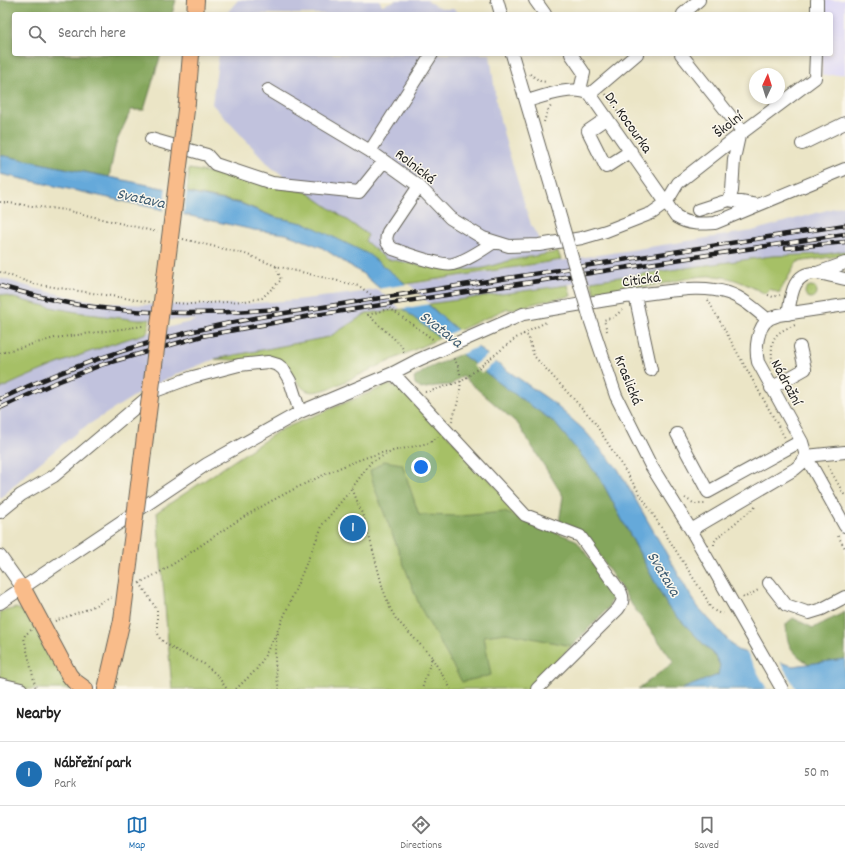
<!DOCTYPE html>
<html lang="en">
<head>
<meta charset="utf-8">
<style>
  body { margin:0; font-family:Dekko,sans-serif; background:#f6f6f6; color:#222 }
  .compass { position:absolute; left:749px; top:68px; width:36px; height:36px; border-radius:50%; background:#fff; box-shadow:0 2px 6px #0003; rotate:4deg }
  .you { position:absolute; left:421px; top:467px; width:14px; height:14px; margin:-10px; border:3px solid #fff; border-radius:50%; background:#1a73e8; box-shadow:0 0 0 6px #1a73e833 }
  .badge { display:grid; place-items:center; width:26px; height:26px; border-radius:50%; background:#1f6fb2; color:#fff; font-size:13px; font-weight:700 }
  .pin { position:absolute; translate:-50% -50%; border:2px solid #fff; box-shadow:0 1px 4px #0006 }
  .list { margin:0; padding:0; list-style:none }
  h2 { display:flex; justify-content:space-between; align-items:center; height:52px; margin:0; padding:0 16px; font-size:17px }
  h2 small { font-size:13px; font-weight:400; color:#767676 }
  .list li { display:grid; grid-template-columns:26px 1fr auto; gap:12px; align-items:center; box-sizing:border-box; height:64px; padding:0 16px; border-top:1px solid #e0e0e0 }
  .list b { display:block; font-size:15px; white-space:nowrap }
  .list p { margin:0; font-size:13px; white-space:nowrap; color:#767676 }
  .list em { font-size:13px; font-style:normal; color:#767676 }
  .icon { flex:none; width:22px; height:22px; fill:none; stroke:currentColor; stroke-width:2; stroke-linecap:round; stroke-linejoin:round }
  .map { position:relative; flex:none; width:845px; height:689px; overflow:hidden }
  .search { position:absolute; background:#fff; box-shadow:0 2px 6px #0003; left:12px; right:12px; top:12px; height:44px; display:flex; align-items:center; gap:10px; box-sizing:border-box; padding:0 14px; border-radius:4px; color:#767676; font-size:15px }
  .sheet { height:116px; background:#fff }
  nav { display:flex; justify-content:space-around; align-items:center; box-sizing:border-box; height:56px; border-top:1px solid #e0e0e0; background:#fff; font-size:11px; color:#767676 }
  nav a { display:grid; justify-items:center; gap:2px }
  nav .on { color:#1f6fb2 }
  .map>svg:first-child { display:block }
</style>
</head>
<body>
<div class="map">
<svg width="845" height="689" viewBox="0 0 845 689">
  <rect width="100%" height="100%" fill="#fbf7ec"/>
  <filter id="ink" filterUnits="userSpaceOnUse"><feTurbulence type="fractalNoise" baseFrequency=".025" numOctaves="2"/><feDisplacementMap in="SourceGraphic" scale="8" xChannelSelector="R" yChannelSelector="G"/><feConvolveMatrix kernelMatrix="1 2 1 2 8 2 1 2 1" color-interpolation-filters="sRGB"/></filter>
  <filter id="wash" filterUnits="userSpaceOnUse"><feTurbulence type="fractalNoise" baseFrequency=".012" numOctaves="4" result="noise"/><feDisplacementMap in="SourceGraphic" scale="16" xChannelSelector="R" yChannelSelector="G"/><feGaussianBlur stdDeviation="0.9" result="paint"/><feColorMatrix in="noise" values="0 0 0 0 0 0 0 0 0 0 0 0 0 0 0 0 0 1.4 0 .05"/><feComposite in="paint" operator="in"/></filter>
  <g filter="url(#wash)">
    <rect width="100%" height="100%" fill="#ebe5c6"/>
    <path fill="#dbd6f7" d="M823,0H845V74L822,76V54H831V14H822Z"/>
    <path fill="#c1c2dd" d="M238,0H379L382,5L397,0H427L435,6L445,9H454L459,14H226Z
      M219,54H490L497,108L506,143L531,225L547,253L512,260L484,268L456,271L385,259L365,241L368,235L271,167L212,104Z
      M845,205V251L826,254L772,256L443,302L367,313L329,337L215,359L177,374L147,388L80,430L27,473L0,499V389L69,359L110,344L154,331L198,320H146L109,318L74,313L33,304L0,294V278L37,289L77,298L111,303L147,305L243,304L296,300L355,293L752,231Z"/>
    <path fill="#a6c066" stroke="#616e41" d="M189,169L236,177L307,192L368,235L365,241L386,259L456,271L484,268L512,260L558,252L561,260L406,284L401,280L307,224L274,217L241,203L187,192Z
      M845,251V255L797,262L779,293L770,289L766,294C753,288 738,279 723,277C703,273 682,280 662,284C640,288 617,290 595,293L591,281L772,256L826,254Z
      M568,285L571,296L540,302L509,310L508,308L458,331L428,304Z
      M805 292a6 6 0 1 1 12 0a6 6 0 1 1-12 0Z
      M0,294C40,306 80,314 122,318C131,319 141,321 150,319L147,333C97,348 48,366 0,389Z
      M404,309L440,338L333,387C307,396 304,393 290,371L250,361L215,359L329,337L367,313Z
      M388,385L395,386L409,394L609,607L530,689H172L157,512L280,430Z
      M16,608L25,612L34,621L63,679L71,689H0V612Z"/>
    <path fill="#84a65b" stroke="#50613c" d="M0,0H176L172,14H14V54H161L144,110H131L116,143L109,177L0,155Z
      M461,354L554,422L600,478L668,607L715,656L720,666L718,675L682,689H638L674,662L632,605L586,535L559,523L563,496L518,424L462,376L451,385L436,386L421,389L415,384L414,378L427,369Z
      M384,461L402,464L419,515L461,516L504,512L576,540L614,592L609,607L572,646L506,633L484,636L491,675L462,682L420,607L375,489L370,471Z
      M845,612V659L809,664C790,651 787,646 786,624L793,618L813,628Z"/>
    <path fill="#65a9da" stroke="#40627b" d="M0,155L242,204L274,217L307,224L368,254L401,280L442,317L498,364L551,401L584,430L618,469L689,593L698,607L737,650L793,666L845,659V689H682L718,675L720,665L715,656L668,607L600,478L554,422L506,388L414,318L363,274L321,247L286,234L254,230L0,174Z"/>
    <path fill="#ebe5c6" d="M166,186L187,190L183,216L163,212Z
      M409,284L430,304L401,309L377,289Z
      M459,329L480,346L459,355L438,339Z
      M489,354L497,361L482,373L473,366Z
      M745,650L779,660L796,689H767Z"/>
  </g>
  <g filter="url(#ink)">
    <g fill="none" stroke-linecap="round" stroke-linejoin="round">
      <defs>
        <path id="minor" d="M497,0L501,14
          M535,0L545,14
          M683,14L699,0
          M817,14V0
          M512,54L559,213
          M571,54L584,73L580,90
          M681,54L743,132
          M268,90L370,151L419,186L450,218L483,238L509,246L539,245L582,238L606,231L652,213L666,203L678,183L743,132L815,78L816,54
          M590,94L637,54
          M527,101C544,96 573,85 590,94L676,217C689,225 701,224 715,223L845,169
          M607,118L588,131L606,167L631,151
          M151,139L207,155L215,164L272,183L359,192L384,161
          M802,144L845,123
          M370,151L432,54
          M419,186L388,232C385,240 386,243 393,249C406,253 441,267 453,264C468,260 482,250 494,242
          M729,200L732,191L734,159L739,136
          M698,210L729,200L758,205
          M817,273L845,263
          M635,295L651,370
          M845,305L778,315C776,317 772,317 769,319C757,327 755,349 758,362L802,442L806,456L845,526
          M788,314C791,296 793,271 817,273C826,274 836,277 845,279
          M512,319L523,314C566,307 609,299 652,293C677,290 704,285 728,293C743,298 756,310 768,320
          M590,319L616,396L650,464L691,530L782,689
          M393,373L525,515L580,536L621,593C624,600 622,603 618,609L537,689
          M771,388L805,369L800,347
          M677,434L708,492L801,441
          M806,456L845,452
          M0,512L21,495L54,476L155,391L193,377L239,365L268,362L278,365L283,369L290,381L300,412
          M691,530L795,469L802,463L806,456
          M0,556L22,587
          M769,583L786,605L809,613L822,609L845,597
          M0,603L207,464L300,412L393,373L418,360
          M0,684L21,689"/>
        <path id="major" d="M195,14L196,0
          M187,102L191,54
          M22,587L69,675L74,681L85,689
          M106,689L122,620"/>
      </defs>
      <use href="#minor" stroke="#646258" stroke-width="14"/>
      <use href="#major" stroke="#646258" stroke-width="18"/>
      <path stroke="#646258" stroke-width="2" stroke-dasharray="1 3" stroke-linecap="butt" d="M530,74L540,81L547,82
        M606,94L619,114
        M544,122L547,112L551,106
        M0,202L65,210L157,232
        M183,239L245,254L276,266L359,286L434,340
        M0,272L34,284L150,302
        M768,295L773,297L780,295
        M708,300L785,438
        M174,303L189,304L245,301L262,298L281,280L276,266
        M388,309L368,315L401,345L405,354
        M607,331L604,320L614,317L622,310
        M523,334L528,336L534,356L593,420L706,598C709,607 713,612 723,614
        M0,353L55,338L143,326
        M772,362C771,338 772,334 795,325
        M425,392L434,390L462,381L516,338L546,322
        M452,421C458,402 468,373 452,357
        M828,466L845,496
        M352,488L371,462L393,451L429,443L438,437
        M685,498L695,504H705
        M838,536L845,548
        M714,545V542L718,537L755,507
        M139,583C173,567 203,543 234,523C261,506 289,491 317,478C341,467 363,457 389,451
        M140,583L157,610V631L160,639L172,648L204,664L217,675L227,689
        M743,597L744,598L760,589
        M55,621L85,610L112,597
        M31,630L25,635L24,638L36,689
        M278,633C273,651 275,671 279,689
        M432,658L451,689
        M236,689L256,670L263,659L279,628L323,524L352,488L366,524L383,589L390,608L396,619L432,657L422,689"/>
      <use href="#minor" stroke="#fff" stroke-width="12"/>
      <use href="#major" stroke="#f9bc8a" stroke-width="16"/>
      <defs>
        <path id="rail" d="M786,248L845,242
          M0,286C28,294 57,302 86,306C147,315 217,314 278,309
          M0,399C87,358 171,333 266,316L845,225
          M0,408L52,384L104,364L202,336L316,315L845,234"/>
      </defs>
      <use href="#rail" stroke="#1c1c1c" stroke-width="4.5"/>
      <use href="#rail" stroke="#fbf7ec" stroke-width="3" stroke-dasharray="9" stroke-linecap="butt"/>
      <defs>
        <path id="minor-bridge" d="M559,213L590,319
          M418,360L512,319"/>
        <path id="major-bridge" d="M122,620L187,102"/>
      </defs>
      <use href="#minor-bridge" stroke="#646258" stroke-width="14" stroke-linecap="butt"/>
      <use href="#major-bridge" stroke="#646258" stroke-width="18" stroke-linecap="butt"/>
      <use href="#minor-bridge" stroke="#fff" stroke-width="12"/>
      <use href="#major-bridge" stroke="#f9bc8a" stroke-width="16"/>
    </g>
  </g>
  <g text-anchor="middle" stroke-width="3" stroke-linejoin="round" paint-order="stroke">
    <g font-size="15" fill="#1c1c1c" stroke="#fbf7ec">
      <text transform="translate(629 122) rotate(55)" y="5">Dr. Kocourka</text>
      <text transform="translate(728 124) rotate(-38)" y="5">Školní</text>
      <text transform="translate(416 166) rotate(38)" y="5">Rolnická</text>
      <text transform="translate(641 279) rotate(-8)" y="5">Citická</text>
      <text transform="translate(629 380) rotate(68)" y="5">Kraslická</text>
      <text transform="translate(787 382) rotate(62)" y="5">Nádražní</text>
    </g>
    <g font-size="16" font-style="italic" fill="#3d5b71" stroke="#fbf7ec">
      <text transform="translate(141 197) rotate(12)" y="6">Svatava</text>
      <text transform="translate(442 328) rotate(38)" y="6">Svatava</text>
      <text transform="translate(665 573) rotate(59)" y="6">Svatava</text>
    </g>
  </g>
</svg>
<svg class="compass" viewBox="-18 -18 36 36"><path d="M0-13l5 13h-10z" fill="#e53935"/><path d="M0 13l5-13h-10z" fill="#767676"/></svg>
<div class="you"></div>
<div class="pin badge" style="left:353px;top:528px">1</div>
<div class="search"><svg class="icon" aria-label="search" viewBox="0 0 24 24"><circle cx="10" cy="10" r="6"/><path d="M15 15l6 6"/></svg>Search here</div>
</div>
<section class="sheet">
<h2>Nearby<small></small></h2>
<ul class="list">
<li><span class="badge">1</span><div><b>Nábřežní park</b><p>Park</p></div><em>50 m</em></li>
</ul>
</section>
<nav>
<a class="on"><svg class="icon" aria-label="map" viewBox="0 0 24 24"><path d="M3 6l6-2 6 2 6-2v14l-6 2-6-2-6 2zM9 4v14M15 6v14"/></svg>Map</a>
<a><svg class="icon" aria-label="directions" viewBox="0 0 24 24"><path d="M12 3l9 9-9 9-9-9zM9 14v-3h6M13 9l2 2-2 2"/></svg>Directions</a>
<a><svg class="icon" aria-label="saved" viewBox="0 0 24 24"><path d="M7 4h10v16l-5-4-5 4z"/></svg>Saved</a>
</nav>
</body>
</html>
